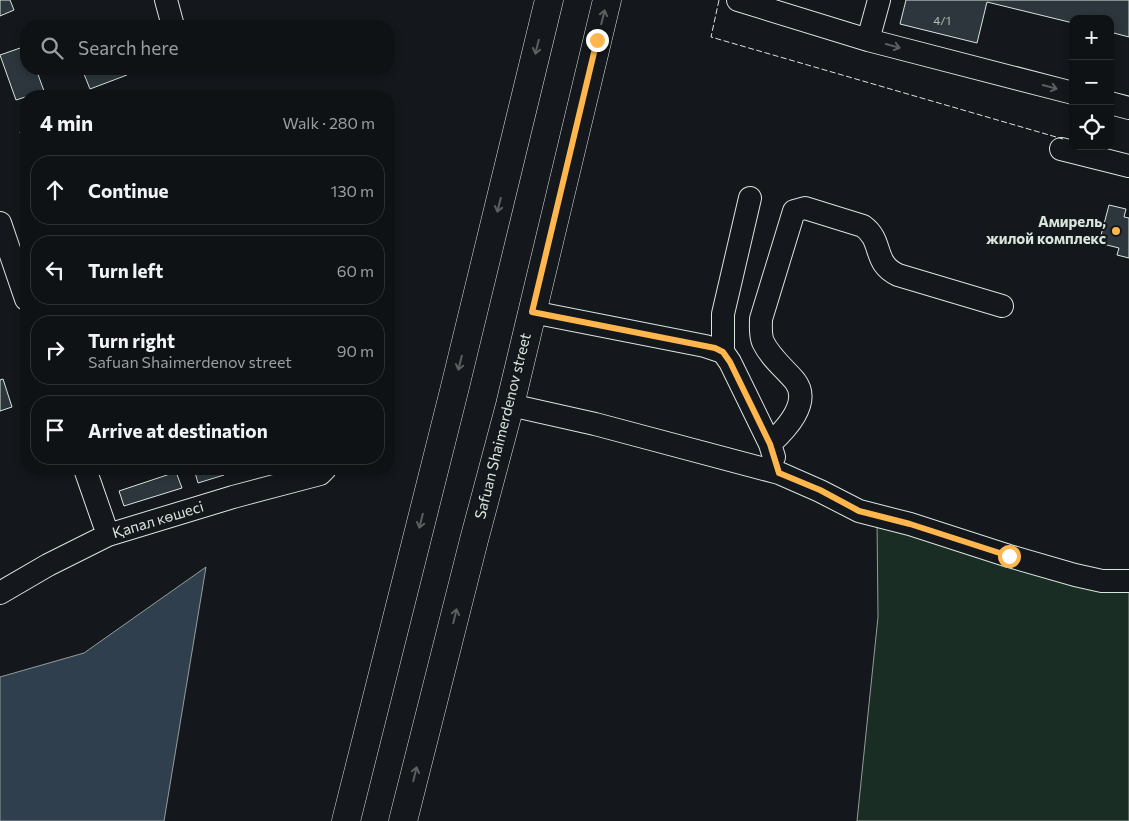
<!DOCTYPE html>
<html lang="en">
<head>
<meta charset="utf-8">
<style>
  body { margin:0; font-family:Commissioner,sans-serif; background:#1d2022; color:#f1f3f6 }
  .controls { position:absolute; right:15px; top:15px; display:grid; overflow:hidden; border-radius:10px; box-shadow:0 2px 8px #0003 }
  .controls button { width:45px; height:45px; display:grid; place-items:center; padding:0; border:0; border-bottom:1px solid #2f3234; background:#0f1215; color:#f1f3f6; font:25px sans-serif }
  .stop { position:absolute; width:15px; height:15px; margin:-11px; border:4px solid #ffb74d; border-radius:50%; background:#fff }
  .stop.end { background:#ffb74d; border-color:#fff; box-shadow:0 1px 5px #0008 }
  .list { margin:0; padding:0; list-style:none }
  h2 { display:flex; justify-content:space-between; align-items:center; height:65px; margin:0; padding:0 20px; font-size:21px }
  h2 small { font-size:16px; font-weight:400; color:#9b9ea0 }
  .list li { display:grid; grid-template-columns:32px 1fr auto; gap:15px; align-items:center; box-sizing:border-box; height:70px; margin:0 10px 10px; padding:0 10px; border:1px solid #2f3234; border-radius:20px }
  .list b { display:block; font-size:19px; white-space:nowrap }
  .list p { margin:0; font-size:16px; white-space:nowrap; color:#9b9ea0 }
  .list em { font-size:16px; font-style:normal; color:#9b9ea0 }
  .icon { flex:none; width:28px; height:28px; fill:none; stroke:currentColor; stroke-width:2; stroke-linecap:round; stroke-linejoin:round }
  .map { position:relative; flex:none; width:1129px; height:821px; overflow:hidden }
  .search { position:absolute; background:#0f1215; box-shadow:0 2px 8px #0003; left:20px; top:20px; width:375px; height:55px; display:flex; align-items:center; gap:12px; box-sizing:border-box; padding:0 18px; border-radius:20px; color:#9b9ea0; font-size:19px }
  .panel { position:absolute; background:#0f1215; box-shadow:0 2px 8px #0003; left:20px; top:90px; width:375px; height:385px; border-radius:20px }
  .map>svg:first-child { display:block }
</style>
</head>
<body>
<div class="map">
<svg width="1129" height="821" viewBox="0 0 1129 821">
  <rect width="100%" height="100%" fill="#14181c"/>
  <path fill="#1a2d24" stroke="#939e99" d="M877,520L1129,581V821H857L878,617Z"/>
  <path fill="#2f3f4d" stroke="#939e99" d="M206,567L164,821H0V677L84,653Z"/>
  <path fill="#2c363c" stroke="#d8e6dc" d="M0,0H10L14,10L0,16Z
    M906,0H1129V37L1110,32V19H1073V23L987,2L977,43L900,24Z
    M26,46V69H36L44,91L16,100L0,55Z
    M82,69H125L127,75L90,89Z
    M26,130V151L20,132Z
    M1109,205L1126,209L1124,217L1129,218V258L1117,255L1119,248L1099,243Z
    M3,379L12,407L0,411V380Z
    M194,469H222L224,475L198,483Z
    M176,472L182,488L124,506L119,491Z"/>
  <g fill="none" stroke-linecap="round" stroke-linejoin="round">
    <defs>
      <path id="minor" d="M166,0L173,26
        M738,0L868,40
        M879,0L868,40L1073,93
        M1110,103L1129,108
        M1061,149L1129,166
        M0,223L26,299
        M532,312L705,346L723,352L730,362L770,444L774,457
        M723,352V314L750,198
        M510,405L595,424L779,473L820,491L859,511L910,524L1009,556L1075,575L1102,581H1129
        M770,444C785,430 812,403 795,381C784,368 770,357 763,342C760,335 761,326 761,319L794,211L805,208L863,226C884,241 872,263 898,275L1002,306
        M85,469L108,535
        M0,593L48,565L108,535L233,497L320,474L325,469"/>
      <path id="major" d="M346,821L454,391L549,0
        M403,821L474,540L510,405L607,0"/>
    </defs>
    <use href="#minor" stroke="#d8e6dc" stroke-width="24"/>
    <use href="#major" stroke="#d8e6dc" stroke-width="29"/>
    <use href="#minor" stroke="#14181c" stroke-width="22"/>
    <use href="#major" stroke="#14181c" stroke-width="28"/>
    <path stroke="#d8e6dc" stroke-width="1" stroke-dasharray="6 2.5" stroke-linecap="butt" d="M719,0L711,37L1063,139"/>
  </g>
  <defs><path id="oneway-shaft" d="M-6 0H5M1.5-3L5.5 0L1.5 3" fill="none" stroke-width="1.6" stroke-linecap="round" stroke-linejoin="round" transform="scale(1.25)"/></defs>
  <g stroke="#59605f">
    <use href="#oneway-shaft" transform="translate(603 17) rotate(-76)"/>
    <use href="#oneway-shaft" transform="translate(893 46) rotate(15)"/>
    <use href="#oneway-shaft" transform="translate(537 47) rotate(104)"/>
    <use href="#oneway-shaft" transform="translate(1050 87) rotate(15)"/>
    <use href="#oneway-shaft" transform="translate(499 205) rotate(104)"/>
    <use href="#oneway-shaft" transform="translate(460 363) rotate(104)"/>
    <use href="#oneway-shaft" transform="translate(421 521) rotate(104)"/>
    <use href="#oneway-shaft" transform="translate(455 616) rotate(-76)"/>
    <use href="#oneway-shaft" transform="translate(415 774) rotate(-76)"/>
  </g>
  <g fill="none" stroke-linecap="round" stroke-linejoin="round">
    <path stroke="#ffb74d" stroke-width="6" d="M597,40L532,312L715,348L723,352L730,362L770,444L779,473L820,490L859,511L910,524L1009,556"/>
  </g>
  <circle fill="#ffb74d" stroke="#14181c" stroke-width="2" cx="1116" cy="231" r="5"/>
  <g text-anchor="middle" stroke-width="4" stroke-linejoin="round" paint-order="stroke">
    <g font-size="12" fill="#adbab4">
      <text x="942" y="25">4/1</text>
    </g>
    <g font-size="15" font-weight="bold" fill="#d8e6dc" stroke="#14181c" text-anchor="end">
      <text x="1106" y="227">Амирель,<tspan x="1106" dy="17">жилой комплекс</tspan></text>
    </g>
    <g font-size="15" fill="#d8e6dc" stroke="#14181c">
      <text transform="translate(503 426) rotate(-76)" y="5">Safuan Shaimerdenov street</text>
      <text transform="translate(158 520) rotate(-17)" y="5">Қапал көшесі</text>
    </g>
  </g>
</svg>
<div class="controls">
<button>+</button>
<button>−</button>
<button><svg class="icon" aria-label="locate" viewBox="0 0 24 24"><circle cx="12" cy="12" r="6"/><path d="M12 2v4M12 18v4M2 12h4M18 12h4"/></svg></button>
</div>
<div class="stop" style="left:1009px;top:556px"></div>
<div class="stop end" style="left:597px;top:40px"></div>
<div class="search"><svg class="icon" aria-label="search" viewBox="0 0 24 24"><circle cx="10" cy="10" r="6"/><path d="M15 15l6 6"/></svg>Search here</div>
<section class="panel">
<h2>4 min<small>Walk · 280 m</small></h2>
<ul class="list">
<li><svg class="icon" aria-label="ahead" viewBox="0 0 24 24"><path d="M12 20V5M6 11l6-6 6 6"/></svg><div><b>Continue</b></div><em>130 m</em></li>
<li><svg class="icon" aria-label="left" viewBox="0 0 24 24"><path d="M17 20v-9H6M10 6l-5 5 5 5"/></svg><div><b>Turn left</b></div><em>60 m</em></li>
<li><svg class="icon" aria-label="right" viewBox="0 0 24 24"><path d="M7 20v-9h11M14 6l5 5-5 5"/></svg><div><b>Turn right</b><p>Safuan Shaimerdenov street</p></div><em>90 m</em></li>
<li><svg class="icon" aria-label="arrive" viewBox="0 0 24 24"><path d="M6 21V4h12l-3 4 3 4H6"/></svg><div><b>Arrive at destination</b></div></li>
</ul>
</section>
</div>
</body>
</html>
